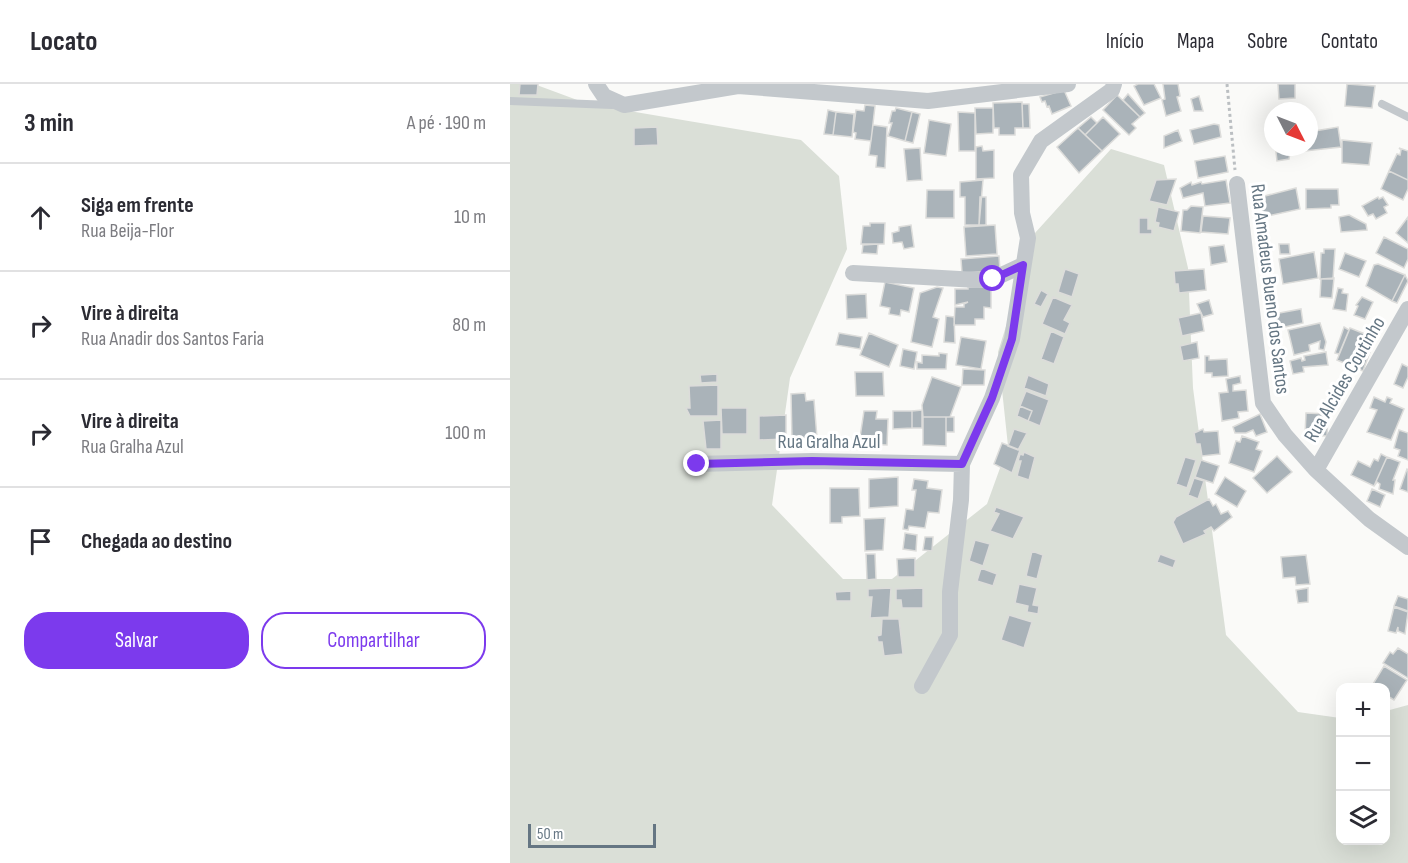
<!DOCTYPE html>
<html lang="pt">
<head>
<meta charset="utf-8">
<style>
  body { margin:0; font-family:"Sofia Sans Condensed",sans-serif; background:#f2f2f3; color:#2b2b33 }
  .controls { position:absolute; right:18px; bottom:18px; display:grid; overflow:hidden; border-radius:12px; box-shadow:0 6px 24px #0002 }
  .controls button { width:54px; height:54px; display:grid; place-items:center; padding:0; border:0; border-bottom:2px solid #e1e1e2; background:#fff; color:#2b2b33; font:30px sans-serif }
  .compass { position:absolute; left:754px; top:18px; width:54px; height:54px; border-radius:50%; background:#fff; box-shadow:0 6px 24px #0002; rotate:132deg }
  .scale { position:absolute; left:18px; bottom:15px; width:128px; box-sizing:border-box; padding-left:6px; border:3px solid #657683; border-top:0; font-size:16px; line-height:21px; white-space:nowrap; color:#657683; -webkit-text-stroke:4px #fff; paint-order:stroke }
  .stop { position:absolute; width:18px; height:18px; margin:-14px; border:4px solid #7c3aed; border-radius:50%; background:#fff }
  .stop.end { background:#7c3aed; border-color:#fff; box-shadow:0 2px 6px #0008 }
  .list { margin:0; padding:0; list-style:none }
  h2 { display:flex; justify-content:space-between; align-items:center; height:78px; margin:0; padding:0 24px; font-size:26px }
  h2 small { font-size:20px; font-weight:400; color:#7c7c81 }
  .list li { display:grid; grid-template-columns:39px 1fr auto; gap:18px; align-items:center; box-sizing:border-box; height:108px; padding:0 24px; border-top:2px solid #e1e1e2 }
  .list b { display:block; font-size:22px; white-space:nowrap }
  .list p { margin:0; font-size:20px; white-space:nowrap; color:#7c7c81 }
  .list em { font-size:20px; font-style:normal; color:#7c7c81 }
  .actions { display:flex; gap:12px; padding:18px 24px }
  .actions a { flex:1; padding:14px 0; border:2px solid #7c3aed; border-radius:24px; text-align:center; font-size:21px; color:#7c3aed }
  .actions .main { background:#7c3aed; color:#fff }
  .icon { flex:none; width:33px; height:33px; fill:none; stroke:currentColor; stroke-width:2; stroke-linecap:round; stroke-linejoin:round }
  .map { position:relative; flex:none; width:898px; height:779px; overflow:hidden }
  header { display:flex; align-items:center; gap:36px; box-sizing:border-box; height:84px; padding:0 30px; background:#fff; border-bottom:2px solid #e1e1e2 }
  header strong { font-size:28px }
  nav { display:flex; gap:33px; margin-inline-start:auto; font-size:21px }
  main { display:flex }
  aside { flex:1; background:#fff }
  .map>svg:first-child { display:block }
</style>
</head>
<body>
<header>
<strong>Locato</strong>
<nav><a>Início</a><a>Mapa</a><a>Sobre</a><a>Contato</a></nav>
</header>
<main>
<aside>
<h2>3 min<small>A pé · 190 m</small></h2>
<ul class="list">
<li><svg class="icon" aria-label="ahead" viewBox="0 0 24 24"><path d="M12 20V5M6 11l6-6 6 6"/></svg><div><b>Siga em frente</b><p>Rua Beija-Flor</p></div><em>10 m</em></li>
<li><svg class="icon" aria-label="right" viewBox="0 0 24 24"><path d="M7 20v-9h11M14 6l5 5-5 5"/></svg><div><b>Vire à direita</b><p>Rua Anadir dos Santos Faria</p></div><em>80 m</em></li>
<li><svg class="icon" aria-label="right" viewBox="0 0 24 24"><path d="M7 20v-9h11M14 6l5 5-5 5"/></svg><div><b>Vire à direita</b><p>Rua Gralha Azul</p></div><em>100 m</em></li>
<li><svg class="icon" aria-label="arrive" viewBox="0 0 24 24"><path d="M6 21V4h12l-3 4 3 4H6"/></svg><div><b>Chegada ao destino</b></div></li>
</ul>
<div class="actions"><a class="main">Salvar</a><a>Compartilhar</a></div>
</aside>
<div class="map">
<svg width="898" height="779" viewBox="0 0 898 779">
  <rect width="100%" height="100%" fill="#fafaf8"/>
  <path fill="#dadfd7" d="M0,0H24L78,20L291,56L329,92L337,165L280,294L262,421L333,495H382L477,420L498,362L488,268L525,149L601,65L654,81L678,184L683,304L716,551L788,628L830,634V756H876V627L898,621V779H0Z"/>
  <path fill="#aab3b9" stroke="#dcdcda" stroke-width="1.5" d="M10,0H28L27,11H9Z
    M628,0H644L651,14L634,21L624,2Z
    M653,0H668L670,12L667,13L671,27L656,32L652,16L655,15Z
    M768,0H785V14L769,15Z
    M837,0L865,2L862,24L835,22Z
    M554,6L561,22L542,30L539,22L537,23L535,17L532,18L530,13Z
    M618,10L635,29L630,33L613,16Z
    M607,11L630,33L622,40L626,44L619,51L593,26Z
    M689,12L693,27H684L681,15Z
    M512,18L513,44H505V51H489V44H484L483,19Z
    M512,20H519L520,44H513Z
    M355,21L365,22L361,57L345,55L346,49L343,48L346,26L354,27Z
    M386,24L402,28L395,57L378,52L382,39H379L382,27H385Z
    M465,24H483V49L466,50Z
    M318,26L326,28L323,51L314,50Z
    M326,28L344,30L342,53L323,51Z
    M402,28L410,30L403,59L395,57Z
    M448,28L465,29V67H449Z
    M581,33L587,39L575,51L568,44Z
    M593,33L610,50L592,67L575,51Z
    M419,36L441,40L436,72L414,69Z
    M704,40L709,41L711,53L684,60L680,46Z
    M363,41L377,43L375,84L366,83L367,72L359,71Z
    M147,43L148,61L124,62V44Z
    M828,43L831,63L795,67L794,63H799V48Z
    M568,44L592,67L569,89L547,63Z
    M668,46L672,57L654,64V52Z
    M832,56L862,59L859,81L832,79Z
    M472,62L473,67L484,66V94L466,95V63Z
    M410,64L412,96L397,97L394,65Z
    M889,64L898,67V96L879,87L887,70L890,71L891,66Z
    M777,67L780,68L779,75L767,77L766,68Z
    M715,72L718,88L688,94L685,77Z
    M879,87L898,96V105L893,116L871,105Z
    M666,95L657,121L639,117L646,96Z
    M473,96L469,141H455V113H450V98Z
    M716,96L720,119L695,122L693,109L673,114L670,104L681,98L682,101L691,98L692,100Z
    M786,104L790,125L748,134L743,115Z
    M796,105H828L829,121H821V124L796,125Z
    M417,106H444V134H416Z
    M470,113H476V141H469Z
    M868,113L869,115L873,113L878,121L874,123L877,129L866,135L863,130L858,132L852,122Z
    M681,122L693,123L690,149L671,147L673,126H677Z
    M648,123L669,128L664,147L648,143L649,139L645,138Z
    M839,131L856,140L857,146L831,148L829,133Z
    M693,132L720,134L718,150L691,148Z
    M898,133V159L886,149Z
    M629,134H638V145H642V150H629Z
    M360,139H375L374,160H351L353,142H360Z
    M401,141L404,163L394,165L392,158L383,159L382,149L389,147V143Z
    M485,141L487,170L456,172L454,143Z
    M874,153L898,165V175L894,184L866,169Z
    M368,160L367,170L352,169L353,161Z
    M769,160H779L780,170H770Z
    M714,161L717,178L701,181L699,163Z
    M814,165H825L823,195H810L811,169H814Z
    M804,168L808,194L773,200L769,175Z
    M835,169L856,177L849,193L829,185Z
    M489,172L490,187L452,189L451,175Z
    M868,180L895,191L882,217L856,202L864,181Z
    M555,185L569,190L562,213L548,208Z
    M694,185L696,206L669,209L668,200H665L664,187Z
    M895,191L898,197L887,219L882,217Z
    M824,194L822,214L810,213L811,195Z
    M375,198L404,204L399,228L391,226L390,232L379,230L380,224L370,222Z
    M427,203L433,204L423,233L429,235L422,263L401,258L410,209Z
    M458,203H481V224L474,223V235H465V241H444L445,223H454V220L458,218L445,221V205H458Z
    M828,204L833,205L832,209L838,210L836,227L823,225Z
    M531,206L538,210L531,223L524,220Z
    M356,210L357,234L337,235L336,211Z
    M543,213L562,221L554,236L560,239L555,250L532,240Z
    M852,213L863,218L855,235L844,231L848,222L846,221Z
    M699,216L703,230L693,233L687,220Z
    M791,225L793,239L761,246L759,231Z
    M691,229L694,247L672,252L668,234Z
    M436,232L444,233L445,259L434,258Z
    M810,239L816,258L814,266L809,265L810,257L799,261L800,267L784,271L778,246Z
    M834,243L839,246L829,270L825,269Z
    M840,244L865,254L853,287L827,276Z
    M541,247L554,253L544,280L531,275Z
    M329,249L352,253L350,265L326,261Z
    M359,249L388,261L379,283L350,271Z
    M451,253L476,257L471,285L446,281Z
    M687,258L689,274L673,277L670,262Z
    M393,265L407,268L404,285L390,282Z
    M816,268L818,281L793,283L794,288L783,290L780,277L791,274L792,277L795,276L794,272Z
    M429,269L437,270L436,285H407V278L412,279V271L429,272Z
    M695,272H699V276L717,275L718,292L702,293V289H695Z
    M892,280L898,283V293L893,304L884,300Z
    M453,285L475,286L474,301H452Z
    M345,288H373L374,312H346Z
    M207,290V298L191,299L190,291Z
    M518,291L539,300L536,312L514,304Z
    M730,292L731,299L723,301V307L736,306L738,327L728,328L729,334L712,337L709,309L718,308L716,295Z
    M422,293L451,303L440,333H413L412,321Z
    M208,301V332H180L176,324H180L179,302Z
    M516,307L539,316L530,342L518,337L522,327L510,322Z
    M295,309L296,317L304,316L307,354L282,356L281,310Z
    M864,313L875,318L877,313L882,315L880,319L894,325L881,356L857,348L867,326L860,324Z
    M510,322L522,327L518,337L507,332Z
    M211,324H237V350H212Z
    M412,326V344H402V327Z
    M354,327H367L366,335H378L377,361L349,360Z
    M383,327H402V344L383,345Z
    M796,329L818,330L817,352L795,351Z
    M750,330L757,348L746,352L743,346L736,349H725L723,343Z
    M276,331V355L249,356V332Z
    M413,333H436V362L413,361Z
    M436,333H444V348H436Z
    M211,336V365H196L193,337Z
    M504,345L517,349L508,366L498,362Z
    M693,345L694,348L708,347L710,370L692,372L690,360H686L684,349Z
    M889,346L898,349V376L888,372L890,366L884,364Z
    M732,352L749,358L746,365L752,367L744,388L719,379L726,357L730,358Z
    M492,359L510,366L502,389L484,380Z
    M514,368L525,373L519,396L507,392L511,377H508L510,370L513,371Z
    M871,370L877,373L864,402L841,391L848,377L860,383L864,375L868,377Z
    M767,372L782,388L757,409L743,394Z
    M675,373L686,376L677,404L666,400Z
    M877,373L890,378L883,396H885L883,410L869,405L870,400L867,398L864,402Z
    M691,376L709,382L703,399L685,393Z
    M897,385L898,386V408L890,405Z
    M388,393V422L359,424V395Z
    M715,393L736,407L727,423L705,410Z
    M684,394L694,397L688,415L678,411Z
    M404,395L418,397L417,404L432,406L429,429L418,428L415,444L399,442L398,446L393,445L396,425L403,426L406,406H402Z
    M320,404H349L350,432L332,433V439H320Z
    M862,405L875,411L870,423L857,417Z
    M699,415L703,422L706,420L711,430L718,427L722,433L704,447L701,443L694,447L696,450L673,460L663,438L666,433Z
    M486,423L514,433L503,455L480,447L489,430L484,428Z
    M375,434L373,466L355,467L354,435Z
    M395,449L407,451L406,467L393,465Z
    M415,453H423L422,467L413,466Z
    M465,456L480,460L473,482L459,477Z
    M522,467L533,471L527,495L516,492Z
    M356,470H365L366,495L357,496Z
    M650,470L666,476L663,484L647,478Z
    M796,471L800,500L786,501L785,493L773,494L771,473Z
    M405,474V493H388L387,475Z
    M471,484L487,490L483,502L467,497Z
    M509,500L527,504L523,521L529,522L528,530L517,528L518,522L505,519Z
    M381,504L379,533L360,534L362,513H358V505Z
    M413,504V524H392L391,516H386V505Z
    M798,504V518L788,519L786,506Z
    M341,507V517H326L325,508Z
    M888,512L898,515V527L884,522Z
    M884,523L898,528L895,550L888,547V543L886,549L878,547Z
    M499,531L522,538L514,564L491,556Z
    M372,535H389L393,570L374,572L372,558H368L367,552L371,551Z
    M888,564L898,570V594L873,579L880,568L883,570Z
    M874,582L897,596L884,616L876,611V604H865L863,600Z"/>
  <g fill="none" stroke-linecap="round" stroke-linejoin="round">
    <path stroke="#bbbfc2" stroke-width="3" stroke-dasharray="3 3" stroke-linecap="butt" d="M717,0L725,86"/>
    <path stroke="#c3c8cc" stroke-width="8" d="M0,17L102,21
      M872,20L898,33"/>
    <path stroke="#c3c8cc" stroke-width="16" d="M86,0L94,12L114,21L228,2L418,17L558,0
      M727,100L753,319L775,351L806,386L859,435L898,463
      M343,189L467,196L483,195L513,181
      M187,380L302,377L452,380
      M806,386L898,225
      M412,602L440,551V508L451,416L452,380L482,314L502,255L518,154L512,129L511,91L531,57L602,6L604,0"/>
  </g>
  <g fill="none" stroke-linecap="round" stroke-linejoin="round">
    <path stroke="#7c3aed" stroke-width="8" d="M187,380L302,377L452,380L482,314L502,255L513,181L483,195"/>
  </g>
  <g text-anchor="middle" stroke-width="6" stroke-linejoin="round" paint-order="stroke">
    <g font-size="20" fill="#657683" stroke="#fff">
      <text transform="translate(761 205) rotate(83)" y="7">Rua Amadeus Bueno dos Santos</text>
      <text transform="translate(834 295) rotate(-60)" y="7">Rua Alcides Coutinho</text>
      <text x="319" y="364">Rua Gralha Azul</text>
    </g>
  </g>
</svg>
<div class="controls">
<button>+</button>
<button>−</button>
<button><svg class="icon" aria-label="layers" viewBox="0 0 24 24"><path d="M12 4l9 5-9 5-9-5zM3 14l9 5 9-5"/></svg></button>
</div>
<svg class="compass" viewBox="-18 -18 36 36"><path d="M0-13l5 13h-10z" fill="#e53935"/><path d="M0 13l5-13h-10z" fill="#7c7c81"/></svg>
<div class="scale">50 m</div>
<div class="stop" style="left:483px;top:195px"></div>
<div class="stop end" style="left:187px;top:380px"></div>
</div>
</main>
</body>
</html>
